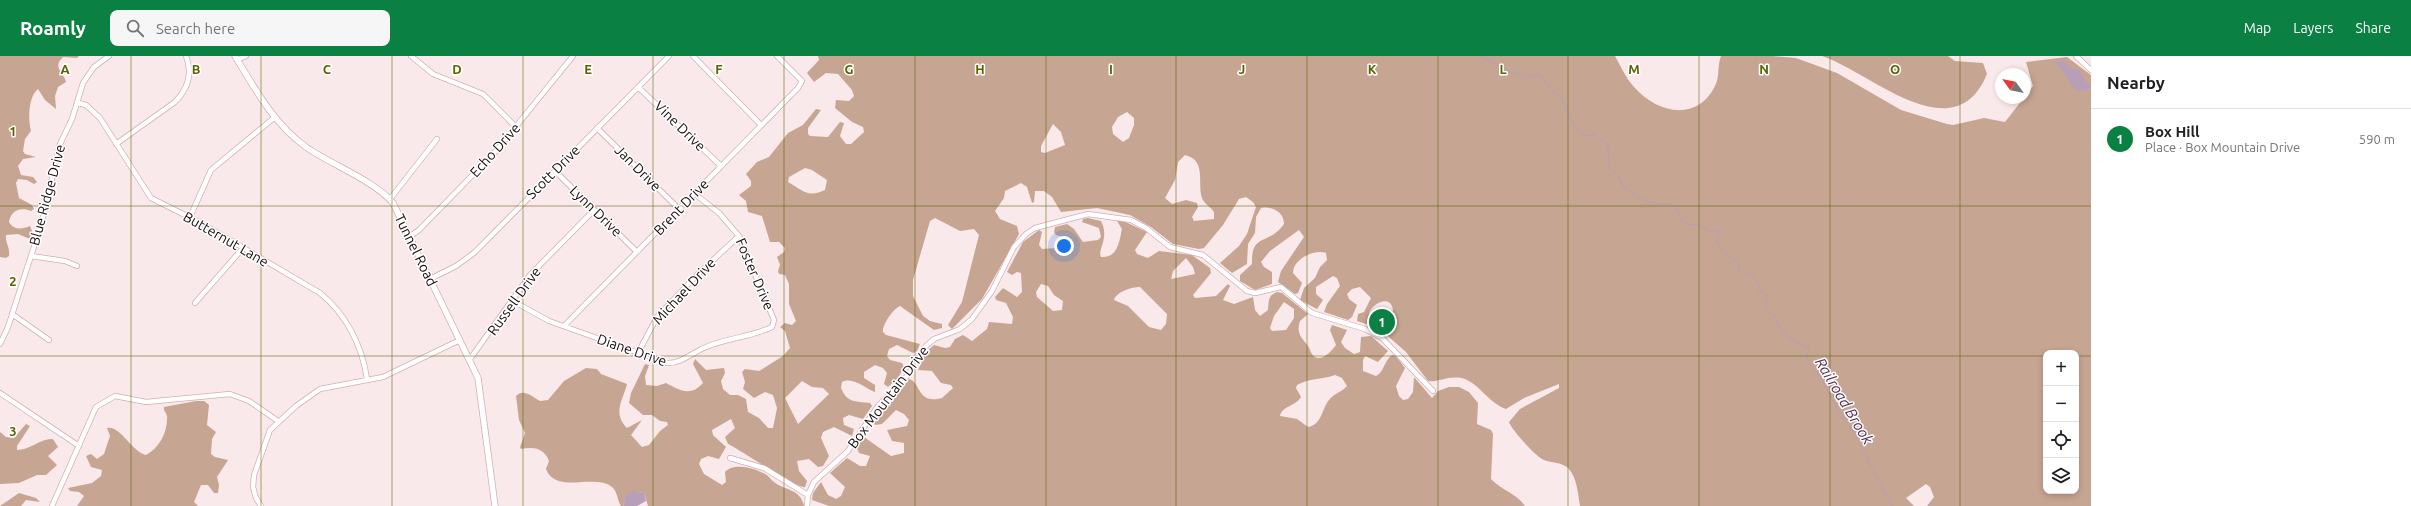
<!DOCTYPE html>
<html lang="en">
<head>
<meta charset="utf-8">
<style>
  body { margin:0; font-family:Ubuntu,sans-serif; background:#f6f6f6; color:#202124 }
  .controls { position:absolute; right:12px; bottom:12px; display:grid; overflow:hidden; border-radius:8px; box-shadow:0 2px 6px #0003 }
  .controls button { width:36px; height:36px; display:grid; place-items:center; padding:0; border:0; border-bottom:1px solid #e0e0e0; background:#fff; color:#202124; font:20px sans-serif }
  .compass { position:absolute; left:1995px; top:12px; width:36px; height:36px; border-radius:50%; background:#fff; box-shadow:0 2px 6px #0003; rotate:303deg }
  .you { position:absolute; left:1064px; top:190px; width:14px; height:14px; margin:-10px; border:3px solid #fff; border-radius:50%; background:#1a73e8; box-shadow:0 0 0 6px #1a73e833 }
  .badge { display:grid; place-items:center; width:26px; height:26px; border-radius:50%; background:#0b8043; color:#fff; font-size:13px; font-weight:700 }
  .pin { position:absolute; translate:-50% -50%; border:2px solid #fff; box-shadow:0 1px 4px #0006 }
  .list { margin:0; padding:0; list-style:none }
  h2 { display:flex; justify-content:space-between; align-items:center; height:52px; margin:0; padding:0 16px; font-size:17px }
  h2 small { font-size:13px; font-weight:400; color:#757577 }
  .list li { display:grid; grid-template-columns:26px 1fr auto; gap:12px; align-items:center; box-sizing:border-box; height:60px; padding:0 16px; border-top:1px solid #e0e0e0 }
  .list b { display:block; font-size:15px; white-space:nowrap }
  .list p { margin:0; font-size:13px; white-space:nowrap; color:#757577 }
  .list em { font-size:13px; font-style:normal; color:#757577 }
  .icon { flex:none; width:22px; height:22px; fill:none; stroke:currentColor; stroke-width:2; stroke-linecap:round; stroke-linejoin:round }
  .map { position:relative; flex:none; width:2091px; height:450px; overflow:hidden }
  header { display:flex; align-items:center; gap:24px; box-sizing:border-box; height:56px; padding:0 20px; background:#0b8043; color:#fff }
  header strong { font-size:19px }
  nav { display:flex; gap:22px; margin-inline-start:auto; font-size:14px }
  .search { width:280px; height:36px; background:#f6f6f6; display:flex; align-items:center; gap:10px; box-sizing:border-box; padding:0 14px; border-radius:8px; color:#757577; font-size:15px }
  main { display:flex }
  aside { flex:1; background:#fff }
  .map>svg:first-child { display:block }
</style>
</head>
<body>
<header>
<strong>Roamly</strong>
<div class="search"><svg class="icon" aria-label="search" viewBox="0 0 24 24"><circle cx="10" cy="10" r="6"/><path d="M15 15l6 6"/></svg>Search here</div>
<nav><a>Map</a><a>Layers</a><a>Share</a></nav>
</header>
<main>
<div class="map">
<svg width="2091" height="450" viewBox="0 0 2091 450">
  <rect width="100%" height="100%" fill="#fae9eb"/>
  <path fill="#c6a592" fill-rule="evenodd" d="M0,0H79L77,2L63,1C52,12 63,15 66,26L58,31L55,40L56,53L45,44L38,33C28,41 28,64 31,75L25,83L23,95L25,98L36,101L23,103L18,110L21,119L33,121L37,126L34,128L27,124L18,123L16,127L19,142L32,149L34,153L31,155C21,151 11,154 9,166C14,175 23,173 30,170L32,175L30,183L18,178L6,179C5,187 10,190 9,200L6,202L0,201Z
    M818,0H1615C1621,11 1626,22 1634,31C1658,58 1697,66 1715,30C1720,21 1717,10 1721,0H1772L1796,2L1837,17L1901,54L1947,68L1953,69L1984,62L2005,66L2033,30L2026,6L2067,1L2091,19V450H1927L1934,441L1930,431L1926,428L1906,442L1914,450H1580C1578,438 1577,421 1568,412C1561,406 1552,407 1544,404C1537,402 1511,373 1509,366L1520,353L1559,332V328L1524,342L1506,353C1489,347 1481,330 1465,323C1450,318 1438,327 1428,325L1406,296L1381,274L1393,254C1391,238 1373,247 1369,257L1373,267L1366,268L1357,265L1358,258L1364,256L1371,242L1360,231L1352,233L1347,238L1349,243L1357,249L1352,261L1348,264L1324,256L1327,248L1340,230L1337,222L1333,220L1316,231V238L1323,244L1317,253L1300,244L1304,232L1315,222L1320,211L1327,204L1326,197C1314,193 1293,203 1293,217L1302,227L1298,237L1295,238L1278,226L1281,215L1304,181L1299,174L1270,195L1261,206L1264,211L1272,216V228L1255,234L1240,225V219L1252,208C1251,176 1269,190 1284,168C1284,156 1272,150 1261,152L1256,161L1255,177L1248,188L1247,208L1232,217L1220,207L1239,190L1247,178L1256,151L1253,146L1246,141L1239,143L1223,169L1204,192L1199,193L1173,188L1151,171L1130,159L1097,152L1061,156L1052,141L1044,135H1035L1034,146L1032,147L1027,131L1021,127L1005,135L1004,142L995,155L1000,163L1017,170L1019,178L982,243L952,273L948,269L962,246L979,179L974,173L960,175L935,162L930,165L913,224V240L923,260L930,265L942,268V272L934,274L900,250C893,253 882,269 883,276L886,279L920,288L917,295L913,297L897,289L889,293L887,300L890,304L902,307L904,311L898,322L888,331L884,328L887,317L883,312L875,309L864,316V322L875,329V336C866,333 853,320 842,326L841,332C847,347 855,345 870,347L872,350L863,363L849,359L843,362L844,369L854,373L852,380L834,371L823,376L821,382L829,400L823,410L818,411L809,403L797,405L799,415L807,425L805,431C798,433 739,393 728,388L725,381L735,372L731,363L712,374L713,379L726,391L719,403L708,400L701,403L699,408L704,418L722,429L726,426L725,416C733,406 755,412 765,418C769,420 771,424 774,426C785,435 800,432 804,450H648L644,437C631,436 627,436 623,450H621C617,444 618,436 612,431C594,417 556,439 546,413L549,405C544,391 532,391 521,393L520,391L525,377L519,364L516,340C524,332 532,341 540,345L548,344L564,325L586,312L597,313L601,318L627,328C623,344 612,357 627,372L642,364L631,379L642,391L649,389L660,375L668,369L667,366L660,365L652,359H643L629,347L631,337L645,308L649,309L645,320L646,329L657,330L666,327C678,333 690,342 703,327L693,308L695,303L706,314L724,312L725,317L721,325L723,333L730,339H738L746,343L748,356L759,362L768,372H773L777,352L773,339L765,336L754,342L743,333L745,326L742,316L745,313L759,315L783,300L790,292L785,275L780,271L785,267L792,269L796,265L789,248V228L785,219L779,218L778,215L780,209L777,201L784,196L785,192L779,186H770L762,160L748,156L746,145L739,139L751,130V125L746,118L757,106L769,101L788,77L803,69L816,53L821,54L808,72V78L810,80L828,81L840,66L844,67L840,80L846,88H851L864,76L863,71L852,66L835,52L836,44L849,45L854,40L852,34L838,18L826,17L814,26L807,17L819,4ZM1127,56L1134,62V69L1129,82L1123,86L1113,78L1112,71L1118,61ZM1053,68L1061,76L1065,89L1045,97L1041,96V90ZM1185,99C1207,104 1197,127 1202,142C1204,148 1211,151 1214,156V163L1194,165L1192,161L1198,151L1197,147L1186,144L1172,148L1165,142L1175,124L1178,106ZM805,112L812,114L827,124L825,134C807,142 804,135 788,126L789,121ZM2046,297H2076V435H2046ZM802,325L812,331L823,332L829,338L798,368L785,342Z
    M1822,0H1948L1955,5L1983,7L1987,18C1954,98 1869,15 1822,0Z
    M1088,162L1101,165C1110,183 1097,193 1101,201C1118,202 1119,186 1122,173L1117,165L1121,164L1147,176L1135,194L1137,198L1148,202L1159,195L1192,199L1210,212L1211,217L1193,239L1195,242L1216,240L1228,228L1230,230L1223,244L1234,248L1253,241L1255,254L1260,260L1268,254C1269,246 1267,240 1277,236L1282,237L1308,258L1300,265C1296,277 1301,281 1308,290C1310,292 1310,296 1312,298C1319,309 1332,295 1336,289L1330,274L1332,269L1347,274L1341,286L1345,292L1354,298L1360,296L1361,281L1371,280L1388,295L1378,306L1365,300L1363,304V315L1376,320C1384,316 1384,305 1392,299L1396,300L1405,312L1396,330L1399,340L1403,344L1408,343L1413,336L1414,321L1432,342L1438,335L1449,331H1459L1469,336L1478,347L1477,368L1491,374L1493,378L1491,423C1501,434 1516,437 1525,450H829L812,444L813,437L821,426L828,439L836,443L841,440L845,431L830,417L847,402L860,410H866L870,400L859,397L857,392L864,381L891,400L904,397V387L892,385L887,374L907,370L909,364L904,358L896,354L882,368L875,369L874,367L909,323C921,326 917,349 942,342L953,332L951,329L941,327L932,315L918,314L926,296L934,289L945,292L950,291L955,283L963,279L972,285L987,273L989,266L1012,268L1013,261L1006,247L996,244L995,241L1003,232L1017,241L1022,236L1021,217L1017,216L1012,219L1007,216L1023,186L1039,174L1042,176L1039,189L1042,193L1072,191L1070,183L1056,179L1054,176L1055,171L1067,168L1074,173L1083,186L1098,184L1101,181L1099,172L1082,166L1083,163ZM1186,202L1193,211L1195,218L1171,223L1173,215ZM1041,228L1048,230L1054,239L1063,245L1062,254L1053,255L1037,241L1036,236ZM1140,231L1167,258L1166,268L1161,274L1149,271L1128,250L1114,244C1117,235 1132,231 1140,231ZM1284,246L1294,253V262L1286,274L1272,275L1270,272L1274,260ZM1335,319L1342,322L1347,330C1342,336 1333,338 1329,344C1322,352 1322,369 1308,371L1297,363L1280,360C1282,350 1296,350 1301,341L1296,332L1297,329C1312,321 1322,324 1335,319Z
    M196,345H204L209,349L207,369L216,376L212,383L211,398L215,401L228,404L217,421L219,429L218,437H214L208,429H201L194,446L198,450H77L84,440L79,436L70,435L68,432L92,427L101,420L102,414L91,411L86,400L91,398L97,403L104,398L110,380L107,372C120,369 132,396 146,399C159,392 167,377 167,363C168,357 163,356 164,351Z
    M26,368L30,370L17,390V394C31,394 40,382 53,383L58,391L48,400L57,409L46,419H37L19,427L0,428V376L6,381L14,382Z
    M19,437L36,442L40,446L26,444L21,450H0Z"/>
  <path fill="#b89eb9" d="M2062,5H2066L2068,11L2079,14L2086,26L2090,28L2089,34C2073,39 2070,24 2062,14C2061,11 2058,10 2056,7Z
    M632,435L644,437L646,445L637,450H623L626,440Z"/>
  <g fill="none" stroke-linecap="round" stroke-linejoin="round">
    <path stroke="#b89eb9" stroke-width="1" d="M1481,0L1514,18H1520L1524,23L1529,19L1532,22L1536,19L1541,20L1552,35L1562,42L1572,66L1585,80L1595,79L1608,90L1609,112L1618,119L1624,131L1638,142L1658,149L1670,148L1677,154L1679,161L1685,168L1699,169L1711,175H1722L1716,185C1722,192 1728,204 1738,205L1739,216H1747L1754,221V224L1760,230L1759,234L1767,239L1765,250L1771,258L1776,261L1779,271L1787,280L1809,293L1806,304L1819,319L1839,356L1856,380L1892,450"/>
    <defs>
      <path id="minor" d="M411,0L433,18L483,38L516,71
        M693,0L761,69
        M2076,0L2091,14
        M237,4L246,0
        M638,31L721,110
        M78,47L86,49L100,62L151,142L201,167L320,237C346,258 362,289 367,323
        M597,72L679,153
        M116,88L175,46C188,33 193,18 186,0
        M555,115L637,196
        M390,143L437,83
        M190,161L211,114L275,61
        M409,181L419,174L496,95L573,0
        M31,200L65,205L77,210
        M430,223L456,210L475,196L669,0
        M513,245L549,265L667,307C681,308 693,296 706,291C727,282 751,281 772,271L774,264L739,180L719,157L695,138
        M195,247L243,192
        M12,258L49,284
        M564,270L798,32L802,25L777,0
        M0,288L8,271L41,169L60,88L72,63L83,27L94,11L109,0
        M638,297L657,261L698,218L739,180
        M470,303L530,219L594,154
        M0,337L79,390
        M730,402L764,412L808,439
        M52,450L96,351L115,340L146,346L230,338L249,345L278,365
        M261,450L256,442L253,431L254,419L264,391L270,374L296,350L320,333L383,321L460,284
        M807,450L808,439L814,426L848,395L878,350L908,319L926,290L934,283L960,273L972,263L992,235L1014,191L1026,178L1035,172L1088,158L1131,164L1146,172L1170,191L1203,199L1247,235L1255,237L1281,231L1312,257L1365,273L1382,282L1433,335"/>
      <path id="major" d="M235,0C255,33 274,68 306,91C330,108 375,125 393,147L478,322L495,450"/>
    </defs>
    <use href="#minor" stroke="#d6adb3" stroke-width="6"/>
    <use href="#major" stroke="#d6adb3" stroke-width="7"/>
    <use href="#minor" stroke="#fff" stroke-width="4.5"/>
    <use href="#major" stroke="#fff" stroke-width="5.5"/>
  </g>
  <path fill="none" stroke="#5a6200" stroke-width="1" stroke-opacity="0.55" d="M131,0V450M261,0V450M392,0V450M523,0V450M653,0V450M784,0V450M915,0V450M1046,0V450M1176,0V450M1307,0V450M1438,0V450M1568,0V450M1699,0V450M1830,0V450M1960,0V450M0,150H2091M0,300H2046M2076,300H2091"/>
  <g text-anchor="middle" stroke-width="3" stroke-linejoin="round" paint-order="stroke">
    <g font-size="14" fill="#15080a" stroke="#fff">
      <text transform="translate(680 70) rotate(44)" y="5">Vine Drive</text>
      <text transform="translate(495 94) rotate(-48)" y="5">Echo Drive</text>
      <text transform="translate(638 112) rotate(45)" y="5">Jan Drive</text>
      <text transform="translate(553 116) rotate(-45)" y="5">Scott Drive</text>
      <text transform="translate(47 139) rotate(-75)" y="5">Blue Ridge Drive</text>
      <text transform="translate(681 151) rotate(-46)" y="5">Brent Drive</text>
      <text transform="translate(596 155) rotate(44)" y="5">Lynn Drive</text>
      <text transform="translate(226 183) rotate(30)" y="5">Butternut Lane</text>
      <text transform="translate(416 194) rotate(64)" y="5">Tunnel Road</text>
      <text transform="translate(755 218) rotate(67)" y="5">Foster Drive</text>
      <text transform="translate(684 235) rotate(-47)" y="5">Michael Drive</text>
      <text transform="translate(514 245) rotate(-54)" y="5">Russell Drive</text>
      <text transform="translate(632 294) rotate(19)" y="5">Diane Drive</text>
      <text transform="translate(888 341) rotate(-53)" y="5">Box Mountain Drive</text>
    </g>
    <g font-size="15" font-style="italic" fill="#4f2c51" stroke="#fff">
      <text transform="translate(1844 345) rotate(59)" y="5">Railroad Brook</text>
    </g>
  </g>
  <g font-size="13" text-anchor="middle" font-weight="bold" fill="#5a6200" stroke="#fff" stroke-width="3" stroke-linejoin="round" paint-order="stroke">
    <text x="65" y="18">A</text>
    <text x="196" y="18">B</text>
    <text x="327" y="18">C</text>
    <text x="457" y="18">D</text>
    <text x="588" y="18">E</text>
    <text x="719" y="18">F</text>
    <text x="849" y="18">G</text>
    <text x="980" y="18">H</text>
    <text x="1111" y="18">I</text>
    <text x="1242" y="18">J</text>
    <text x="1372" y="18">K</text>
    <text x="1503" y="18">L</text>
    <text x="1634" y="18">M</text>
    <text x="1764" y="18">N</text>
    <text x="1895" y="18">O</text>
    <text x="13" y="80">1</text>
    <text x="13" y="230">2</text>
    <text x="13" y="380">3</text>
  </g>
</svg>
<div class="controls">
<button>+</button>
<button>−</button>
<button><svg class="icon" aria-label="locate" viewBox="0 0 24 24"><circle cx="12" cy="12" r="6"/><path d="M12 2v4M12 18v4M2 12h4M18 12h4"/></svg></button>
<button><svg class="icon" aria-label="layers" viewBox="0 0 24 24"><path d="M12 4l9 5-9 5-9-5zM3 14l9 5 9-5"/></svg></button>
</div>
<svg class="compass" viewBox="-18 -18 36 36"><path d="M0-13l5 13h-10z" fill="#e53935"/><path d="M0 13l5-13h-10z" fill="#757577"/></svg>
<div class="you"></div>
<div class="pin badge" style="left:1382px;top:266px">1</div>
</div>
<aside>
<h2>Nearby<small></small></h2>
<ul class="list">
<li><span class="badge">1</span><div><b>Box Hill</b><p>Place · Box Mountain Drive</p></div><em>590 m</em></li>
</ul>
</aside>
</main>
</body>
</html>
